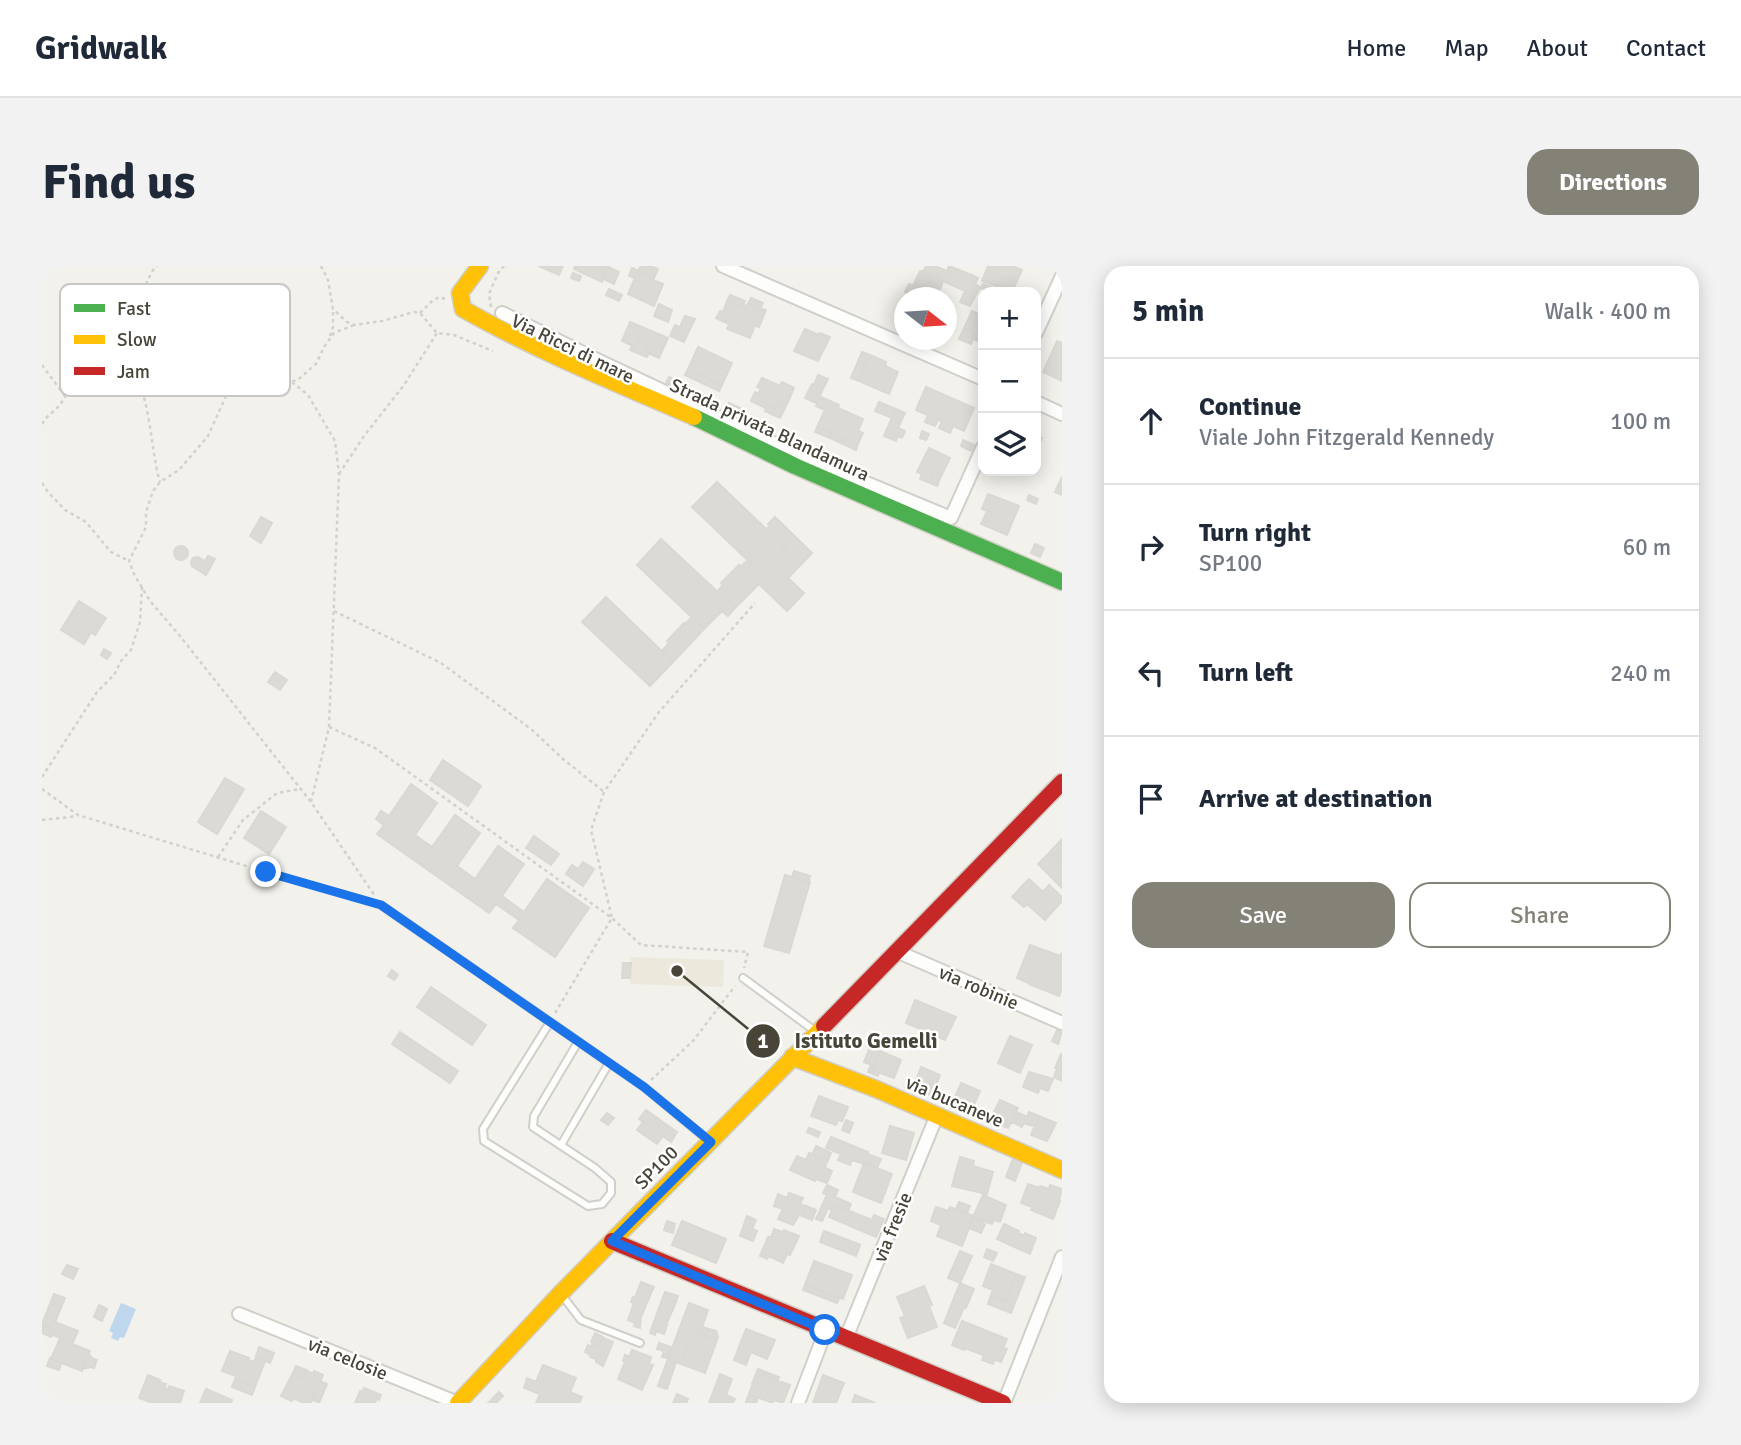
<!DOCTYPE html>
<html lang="en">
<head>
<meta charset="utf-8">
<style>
  body { margin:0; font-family:Signika,sans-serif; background:#f2f2f3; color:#1f2937 }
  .controls { position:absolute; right:21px; top:21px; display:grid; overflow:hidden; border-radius:14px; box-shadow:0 4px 18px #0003 }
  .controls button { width:63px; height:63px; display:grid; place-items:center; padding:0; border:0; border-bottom:2px solid #e0e1e3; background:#fff; color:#1f2937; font:35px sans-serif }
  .compass { position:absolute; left:852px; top:21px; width:63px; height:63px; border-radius:50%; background:#fff; box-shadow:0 4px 18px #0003; rotate:107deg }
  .stop { position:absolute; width:21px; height:21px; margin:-16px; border:5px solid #1a73e8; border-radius:50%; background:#fff }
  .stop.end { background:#1a73e8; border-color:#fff; box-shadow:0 2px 7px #0008 }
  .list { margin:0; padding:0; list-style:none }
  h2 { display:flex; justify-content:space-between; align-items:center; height:91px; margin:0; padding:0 28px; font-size:30px }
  h2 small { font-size:23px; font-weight:400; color:#747a83 }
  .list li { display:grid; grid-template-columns:46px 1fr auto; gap:21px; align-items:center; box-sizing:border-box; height:126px; padding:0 28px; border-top:2px solid #e0e1e3 }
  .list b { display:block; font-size:26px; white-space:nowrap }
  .list p { margin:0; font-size:23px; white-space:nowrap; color:#747a83 }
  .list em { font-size:23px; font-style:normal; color:#747a83 }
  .actions { display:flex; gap:14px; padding:21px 28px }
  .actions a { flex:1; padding:16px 0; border:2px solid #848177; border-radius:21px; text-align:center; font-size:24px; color:#848177 }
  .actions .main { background:#848177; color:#fff }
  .icon { flex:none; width:38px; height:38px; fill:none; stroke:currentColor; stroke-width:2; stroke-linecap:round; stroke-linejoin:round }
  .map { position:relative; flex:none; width:1020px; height:1137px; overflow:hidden; border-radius:21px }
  header { display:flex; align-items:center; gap:42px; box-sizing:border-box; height:98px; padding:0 35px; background:#fff; border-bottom:2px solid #e0e1e3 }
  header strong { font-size:33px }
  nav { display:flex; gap:38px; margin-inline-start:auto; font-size:24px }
  .intro { display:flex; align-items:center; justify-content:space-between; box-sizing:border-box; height:168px; padding:0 42px }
  h1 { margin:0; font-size:49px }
  .button { padding:18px 32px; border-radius:21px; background:#848177; color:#fff; font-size:24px; font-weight:700 }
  main { display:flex; gap:42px; padding:0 42px }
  aside { flex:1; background:#fff; border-radius:21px; box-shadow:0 4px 18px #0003 }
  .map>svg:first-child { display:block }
</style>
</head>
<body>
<header>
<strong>Gridwalk</strong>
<nav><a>Home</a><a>Map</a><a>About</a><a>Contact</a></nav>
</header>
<div class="intro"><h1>Find us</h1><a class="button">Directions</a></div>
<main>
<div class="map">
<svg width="1020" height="1137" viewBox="0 0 1020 1137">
  <rect width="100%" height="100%" fill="#f2f1ec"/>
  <path fill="#ece9dc" d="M589,691L682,694L681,721L588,718Z"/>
  <path fill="#bfd7ed" d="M79,1037L94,1043L82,1072L78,1071L76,1075L69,1072L71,1067L67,1065Z"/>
  <path fill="#dcdad5" stroke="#dad8d2" stroke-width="2" d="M497,0H521L517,9Z
    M533,0H567L560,16L532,3Z
    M599,0H609L616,3L612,12L596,5Z
    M884,0H893L928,15L930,9L936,12L933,18L938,21L928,40L918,36L923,25L901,15L897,26L883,20L881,24L871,20L878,5L881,6Z
    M907,0L930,9L928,15L905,5Z
    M946,0H971L980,4L975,15L968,12L962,26H960L952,23L954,20L940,15Z
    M566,1L577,6L572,18L561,13Z
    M590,2L612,12L611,14L621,18L612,40L586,28L593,12L587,10Z
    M531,7L539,10L537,15L529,12Z
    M968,12L975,15L970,26H962Z
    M867,18L881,24L878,32L863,26Z
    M941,18L951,22L949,26L939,22Z
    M883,20L897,26L895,31L881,24Z
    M567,23L580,29L577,35L564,29Z
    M688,29L703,35L700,41L685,35Z
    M709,32L721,37L718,43L706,38Z
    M685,35L700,41L701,39L706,40V38L724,44L717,61L713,59L708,72L685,63L687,58L674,52L678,45L681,46Z
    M617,38L630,44L626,56L612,50Z
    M930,45L941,50V74L939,73L938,76L931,73L933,67L922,62Z
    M643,50L653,53L647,65L638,61Z
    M588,56L626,72L617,92L604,86L608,75L598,71L593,81L580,75Z
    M633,59L638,61L633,72L628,70Z
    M638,61L647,65L642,76L633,72Z
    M922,62L933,67L929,78L917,73Z
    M763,63L777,69L778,67L788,71L776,95L752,85Z
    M598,71L608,75L604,86L607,87L605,91L588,84L590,80L593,81Z
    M1015,75L1020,77V115L1001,106Z
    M656,81L690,97L680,119L646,103Z
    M820,86L828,89L817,115L809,112Z
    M828,89L844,96L843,100L856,106L847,128L817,115Z
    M646,103L680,119L677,125L643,109Z
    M776,109L786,113L774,137L763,132L770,118L772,119Z
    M627,111L634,114L631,120L624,117Z
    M720,112L738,120L740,116L752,122L745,138L737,135L733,143L725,139L724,142L709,135L713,126L716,128L719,122L715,121Z
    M884,121L932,142L922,165L874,144Z
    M779,131L797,139L796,142L821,153L816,165L821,167L816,178L802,172L799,177L788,172L790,167L775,161L783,144L774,140Z
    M737,135L745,138L738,152L723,145L725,139L733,143Z
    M837,136L854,143L850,152L833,145Z
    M687,137L698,142L695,149L684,144Z
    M854,143L863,147L856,162L863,165L860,172L844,165Z
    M886,149L896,154L893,160L883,156Z
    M900,155L911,160L908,167L897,162Z
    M775,161L790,167L788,172L773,166Z
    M844,165L856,170L854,175L842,170Z
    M880,165L887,168L884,174L878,172Z
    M994,169L1000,172L994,187Z
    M802,172L816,178L814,184L799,177Z
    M921,174L932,179L929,185L919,180Z
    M887,182L908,192L900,208L893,205L888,217L878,213L880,208L875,206Z
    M893,205L900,208L895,220L888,217Z
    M1020,211V229L1013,226Z
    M675,216L744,282L719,307L650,241Z
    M946,228L977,240L965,269L944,260L950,247L940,243Z
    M987,229L996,233L994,238L985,234Z
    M945,245L950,247L944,260L939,258Z
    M219,251L230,257L219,277L208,270Z
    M733,251L770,287L746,312L762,327L745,345L717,318L693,342L675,326L681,319L679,317L697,299L698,301L706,294L719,307L744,282L724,263L728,260L726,258Z
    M619,273L693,342L686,350L680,345L662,363L595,299Z
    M993,278L1002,282L998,291L989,287Z
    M132 287a7 7 0 1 1 14 0a7 7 0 1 1-14 0Z
    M166,290L173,293L164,309L150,300L149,296L151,292L156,291L163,295Z
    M564,331L631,396L608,420L540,356Z
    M37,335L64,352L53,369L49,366L42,378L19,364Z
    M650,351L662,363L631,396L620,385L627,377L625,375L642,357L643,358Z
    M62,383L69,387L65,393L59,389Z
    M233,406L245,414L238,424L226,416Z
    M401,494L439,520L426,540L388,514Z
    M183,512L202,523L175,568L156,556Z
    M369,518L395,537L373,569L390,581L413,549L438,567L415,600L433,613L456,580L482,598L460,630L482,646L505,613L547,642L513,691L471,662L477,654L454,638L447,647L335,568L342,559L334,553L339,545L347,550Z
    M219,545L244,561L227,588L202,572Z
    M492,570L517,588L509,599L484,582Z
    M1020,573V581L1012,590L1008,586Z
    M1020,581V598L1012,590Z
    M1008,586L1020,598V622L996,598Z
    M541,596L552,603L541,620L524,608L530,599L536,603Z
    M752,605L768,610L766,616L750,611Z
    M743,609L768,616L747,687L722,680Z
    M987,613L1001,626L1007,619L1020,631V635L1003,654L985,638L982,641L970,631Z
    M988,679L1018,690L1020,687V723L1017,730L987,718V717L975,712Z
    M581,697H589L588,712H580Z
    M350,704L356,709L352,714L346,710Z
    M389,721L444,759L430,779L375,741Z
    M873,734L914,751L903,774L864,757Z
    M1015,764L1020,766L1016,778L1010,775Z
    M358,766L416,805L408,817L350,778Z
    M968,770L990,779L978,807L956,797Z
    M828,781L838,785L832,800L822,796Z
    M838,785L859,794L852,812L830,804Z
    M1019,788H1020V815L1012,811L1015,803L1013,802Z
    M829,799L832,800L830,804L837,806L836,810L826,806Z
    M879,801L898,809L891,827L872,819Z
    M987,806L1011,813L1006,825L998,822L996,827L981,821Z
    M919,817L938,825L930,843L911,836Z
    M872,819L891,827L890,830L871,822Z
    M777,830L806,841L800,855L796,854L794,859L769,850Z
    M958,834L976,842L968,859L950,850Z
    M911,836L928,843L927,846L917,842L916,845L908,842Z
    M604,844L635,866L629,876L621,870L615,878L595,864L601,856L597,853Z
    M974,846L985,851L987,846L997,850L993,861L982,857L980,861L970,856Z
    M565,847L572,852L566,859L559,854Z
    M950,850L967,859L966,862L948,855Z
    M997,850L1014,857L1005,875L989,869Z
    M804,854L811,857L807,867L800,864Z
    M848,860L872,867L864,894L840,887Z
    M767,862L778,866L776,871L765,866Z
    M789,871L826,886L825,888L839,893L835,902L810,894L808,899L796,894L799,888L784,882Z
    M774,880L789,887L783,901L778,899L780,893L770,889Z
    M767,887L780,893L778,899L790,905L785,917L774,913L773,915L748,904L755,890L764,894Z
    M972,890L981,894L973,915L964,911Z
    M918,891L932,895L931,900L951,906L945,928L910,920Z
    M822,897L850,908L839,937L811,926Z
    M986,918L997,922L998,920L1007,923L1008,919L1020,923L1017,934L1018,935L1011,953L989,944L990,941L979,937Z
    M785,919L796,924L793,931L809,938L806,945L792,939L790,944L786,942L780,955L774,953L785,929L781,927Z
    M747,927L761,932L758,938L764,940L760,950L757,949L751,959L736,953L741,943L732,940L736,928L745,932Z
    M941,929L964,939L958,956L952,954L950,958L931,951Z
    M917,936L928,940L925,947L914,943Z
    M792,939L830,954L832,949L842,953L834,971L787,951Z
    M764,940L774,944L770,954L760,950Z
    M894,941L906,945L908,941L932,950L920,980L895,970L899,959L889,955Z
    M705,950L714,954L710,963L715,965L711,975L698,970Z
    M931,952L943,958L939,967L927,962Z
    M625,955L633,958L631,967L622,964Z
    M640,955L684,973L674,997L630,979Z
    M962,958L977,965L976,967L982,970L983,967L994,972L988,988L955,973Z
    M732,963L741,966L742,964L757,970L748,989L745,988L741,997L727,990L725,993L718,990L726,971H729Z
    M782,965L814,977L809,988L778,976Z
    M814,977L818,979L814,990L809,988Z
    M945,983L955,987L951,995L942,991Z
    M918,985L930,990L918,1017L906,1012Z
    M772,995L810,1009L801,1033L763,1019Z
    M949,998L974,1008L964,1035L949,1029L951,1024L941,1020Z
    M25,999L36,1003L31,1013L20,1008Z
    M974,1008L983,1011L969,1047L946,1038L949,1029L964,1035Z
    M599,1016L612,1021L609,1027L601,1024L600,1027L595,1026Z
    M918,1017L932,1023L924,1042L922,1041L913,1062L902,1057Z
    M763,1019L797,1032L795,1037L761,1024Z
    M882,1020L890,1039L887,1040L895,1061L866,1072L858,1052L863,1050L855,1031Z
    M601,1024L609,1027L599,1051L598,1062L592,1060L593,1057L586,1054L592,1037L589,1036L591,1031L593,1032L595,1026L600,1027Z
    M623,1026L636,1030L634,1036L621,1031Z
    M12,1028L23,1032L13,1056L36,1065L30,1078L48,1085L40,1105L9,1093L18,1072L11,1069L13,1064L0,1058Z
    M621,1031L634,1036L624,1059H625L622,1068L614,1065L613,1069L608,1067Z
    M647,1037L666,1044L658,1067L652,1065L639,1098L634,1096L625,1123L616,1120Z
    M57,1039L65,1043L60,1055L52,1051Z
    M920,1055L965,1073L961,1082L965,1083L959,1096L923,1082L922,1084L910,1079Z
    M0,1059L12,1064L9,1071L0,1067Z
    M660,1061L674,1065L676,1070L675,1074L658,1067Z
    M704,1063L733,1074L725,1093L709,1086L704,1099L692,1094Z
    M652,1065L675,1074L663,1107L639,1098Z
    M553,1067L561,1071L557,1080L549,1076Z
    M561,1072L571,1076L561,1100L554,1096V1093L548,1091L549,1089L543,1086L546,1079L549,1081L551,1077L557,1080Z
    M617,1077L629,1081L625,1092L620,1091L622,1085L615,1083Z
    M217,1081L232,1087L228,1097L214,1091Z
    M590,1084L609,1091L607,1098L611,1099L600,1124L576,1113L583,1096L581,1095L583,1089L587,1091Z
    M188,1085L207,1092L206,1094L212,1096L214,1091L223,1095L213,1121L193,1113L194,1110L180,1105Z
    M47,1088L50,1092L55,1094L52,1102L48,1101L41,1103Z
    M942,1089L953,1094L951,1098L940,1094Z
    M8,1092L19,1097L17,1104L5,1100Z
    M501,1099L534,1112L528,1126L540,1131L537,1137H494L498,1128L482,1122L485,1112L494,1116Z
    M254,1100L264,1104L260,1113L250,1109Z
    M716,1103L737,1111L736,1114L718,1108L714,1119L710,1118Z
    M264,1104L271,1108L272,1105L281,1109L269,1137H262L251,1132L250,1135L239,1130L250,1109L260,1113Z
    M678,1108L690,1113L684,1129L693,1133L691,1137H667Z
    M718,1108L748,1119L741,1137L732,1134L731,1137L707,1128L711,1118L714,1119Z
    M106,1109L118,1114L117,1116L124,1118L122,1122L126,1123L127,1120L142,1125L138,1137H111L97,1132Z
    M781,1109L802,1117L794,1137H771Z
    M193,1113L213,1121L210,1129L190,1121Z
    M278,1115L285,1118L277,1137L270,1133Z
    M322,1122L339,1129L337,1134L335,1132L333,1137H313L318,1125L320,1126Z
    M164,1123L190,1134L189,1137H158Z
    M457,1126L461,1130L454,1137H446Z
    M635,1128L646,1133L644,1137H631Z
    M707,1128L716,1132L714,1137L704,1136Z
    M813,1129L833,1137H810Z"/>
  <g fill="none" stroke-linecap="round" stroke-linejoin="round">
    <defs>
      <path id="lane" d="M339,639L602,821L667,875
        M701,712L773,765
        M508,756L441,863L442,875L546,940L560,938L569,927V916L553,902L491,861L492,850L536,776
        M519,879L567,797
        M519,1028L539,1054L598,1077"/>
      <path id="street" d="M681,0L941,113
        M460,47L557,95L759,190L909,252L941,181
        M994,67L1020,10
        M994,136L1020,148
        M854,685L1020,757
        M197,1048L416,1137
        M804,1072L895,849
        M756,1137L784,1064
        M962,1137L1020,991"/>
      <path id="fast" d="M652,151L753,200L1020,316"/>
      <path id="slow" d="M438,0L418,27L421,43C495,85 574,117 652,151
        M750,791L834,823L1020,904
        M416,1137L518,1028L782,760"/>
      <path id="jam" d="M782,760L1020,516
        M570,975L961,1137"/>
    </defs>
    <use href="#lane" stroke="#d0cfca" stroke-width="10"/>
    <use href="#street" stroke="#d0cfca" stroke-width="16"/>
    <use href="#fast" stroke="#d0cec3" stroke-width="19"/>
    <use href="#slow" stroke="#d0cec3" stroke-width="19"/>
    <use href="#jam" stroke="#d0cec3" stroke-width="19"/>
    <path stroke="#d2d1cb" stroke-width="2.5" stroke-dasharray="3.5 3.5" stroke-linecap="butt" d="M279,0L286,14L291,43L305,56L312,59L340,55L372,46L378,47L395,67L412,69L451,85
      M449,41L447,28L456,7L462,0
      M378,47L391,34L398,31L403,33
      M312,59L292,67L282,81L274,98L258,112L250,116C233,95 224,89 198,99L166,170L137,204L118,216L111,225L104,246V261L87,295L92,308L108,335L138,370L269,536L333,630
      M288,70L291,61V43
      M62,78C66,80 72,83 77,86C109,110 107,180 118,216
      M0,99L23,130
      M250,116L266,129L293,175L297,208L287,461L269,536
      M0,158L4,152L18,139L41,101L54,89L97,32L111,4L115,0
      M297,208L322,170L362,119L395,67
      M0,217L6,226L23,244L44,256L69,286L87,295
      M292,345L399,397L489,463L521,493L561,525
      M287,461L333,482L570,652L599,679L706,686L702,702
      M0,511L55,426L72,409L79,395L89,384L98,356L100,321
      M0,523L36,549L224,606L329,636
      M0,554L28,551L36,549
      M176,591L201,554L235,527L258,523
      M513,747L570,652L549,564L562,526L617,446L713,337
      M609,814L651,775L693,720"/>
    <use href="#lane" stroke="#fdfdfc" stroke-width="6"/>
    <use href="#street" stroke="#fdfdfc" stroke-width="12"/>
    <use href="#fast" stroke="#4caf50" stroke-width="16"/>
    <use href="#slow" stroke="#ffc107" stroke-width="16"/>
    <use href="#jam" stroke="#c62828" stroke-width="16"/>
  </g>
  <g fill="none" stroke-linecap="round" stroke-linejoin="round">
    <path stroke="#1a73e8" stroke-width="9" d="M224,606L339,639L602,821L669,876L570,975L783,1064"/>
  </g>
  <g text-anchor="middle" stroke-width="5" stroke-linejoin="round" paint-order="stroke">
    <g font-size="19" fill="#484438" stroke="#fff">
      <text transform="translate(531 82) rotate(26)" y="7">Via Ricci di mare</text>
      <text transform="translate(728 163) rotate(25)" y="7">Strada privata Blandamura</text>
      <text transform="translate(937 721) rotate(23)" y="7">via robinie</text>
      <text transform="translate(913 835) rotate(23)" y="7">via bucaneve</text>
      <text transform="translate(614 901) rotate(-45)" y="7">SP100</text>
      <text transform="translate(850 961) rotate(-68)" y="7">via fresie</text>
      <text transform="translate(306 1092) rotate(22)" y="7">via celosie</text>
    </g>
  </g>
  <rect x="18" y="18" width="230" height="112" rx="10" fill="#fff" stroke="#c8c7c3" stroke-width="2"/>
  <rect x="32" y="38" width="31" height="8" fill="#4caf50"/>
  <rect x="32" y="69" width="31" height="9" fill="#ffc107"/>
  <rect x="32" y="101" width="31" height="8" fill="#c62828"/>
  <g font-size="19" fill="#484438">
    <text x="75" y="49">Fast</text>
    <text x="75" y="80">Slow</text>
    <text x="75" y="112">Jam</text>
  </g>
  <path fill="none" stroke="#484438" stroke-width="2.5" d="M635 705L721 775"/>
  <g fill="#484438" stroke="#fff" stroke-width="2.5">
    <circle cx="635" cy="705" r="7"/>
    <circle cx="721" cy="775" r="18"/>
  </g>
  <g font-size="21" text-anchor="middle" font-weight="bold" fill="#fff">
    <text x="721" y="782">1</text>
  </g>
  <g font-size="21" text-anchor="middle" font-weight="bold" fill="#484438" stroke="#fff" stroke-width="5" stroke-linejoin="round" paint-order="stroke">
    <text x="824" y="782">Istituto Gemelli</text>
  </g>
</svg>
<div class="controls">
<button>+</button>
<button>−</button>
<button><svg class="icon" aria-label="layers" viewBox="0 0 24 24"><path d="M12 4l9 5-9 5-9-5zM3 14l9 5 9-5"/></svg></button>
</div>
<svg class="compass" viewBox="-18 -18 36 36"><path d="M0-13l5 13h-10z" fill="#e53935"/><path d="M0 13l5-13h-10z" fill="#747a83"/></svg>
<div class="stop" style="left:783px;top:1064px"></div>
<div class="stop end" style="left:224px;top:606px"></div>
</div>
<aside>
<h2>5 min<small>Walk · 400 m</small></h2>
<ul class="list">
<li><svg class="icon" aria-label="ahead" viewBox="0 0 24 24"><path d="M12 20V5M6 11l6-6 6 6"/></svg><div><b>Continue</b><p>Viale John Fitzgerald Kennedy</p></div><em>100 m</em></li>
<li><svg class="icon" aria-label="right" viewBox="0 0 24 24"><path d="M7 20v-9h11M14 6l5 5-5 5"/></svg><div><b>Turn right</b><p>SP100</p></div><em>60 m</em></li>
<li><svg class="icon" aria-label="left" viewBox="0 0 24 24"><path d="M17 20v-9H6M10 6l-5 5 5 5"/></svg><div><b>Turn left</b></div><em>240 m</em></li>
<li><svg class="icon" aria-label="arrive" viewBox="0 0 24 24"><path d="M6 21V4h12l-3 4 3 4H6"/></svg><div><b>Arrive at destination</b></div></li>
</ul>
<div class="actions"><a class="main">Save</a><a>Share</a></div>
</aside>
</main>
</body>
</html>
